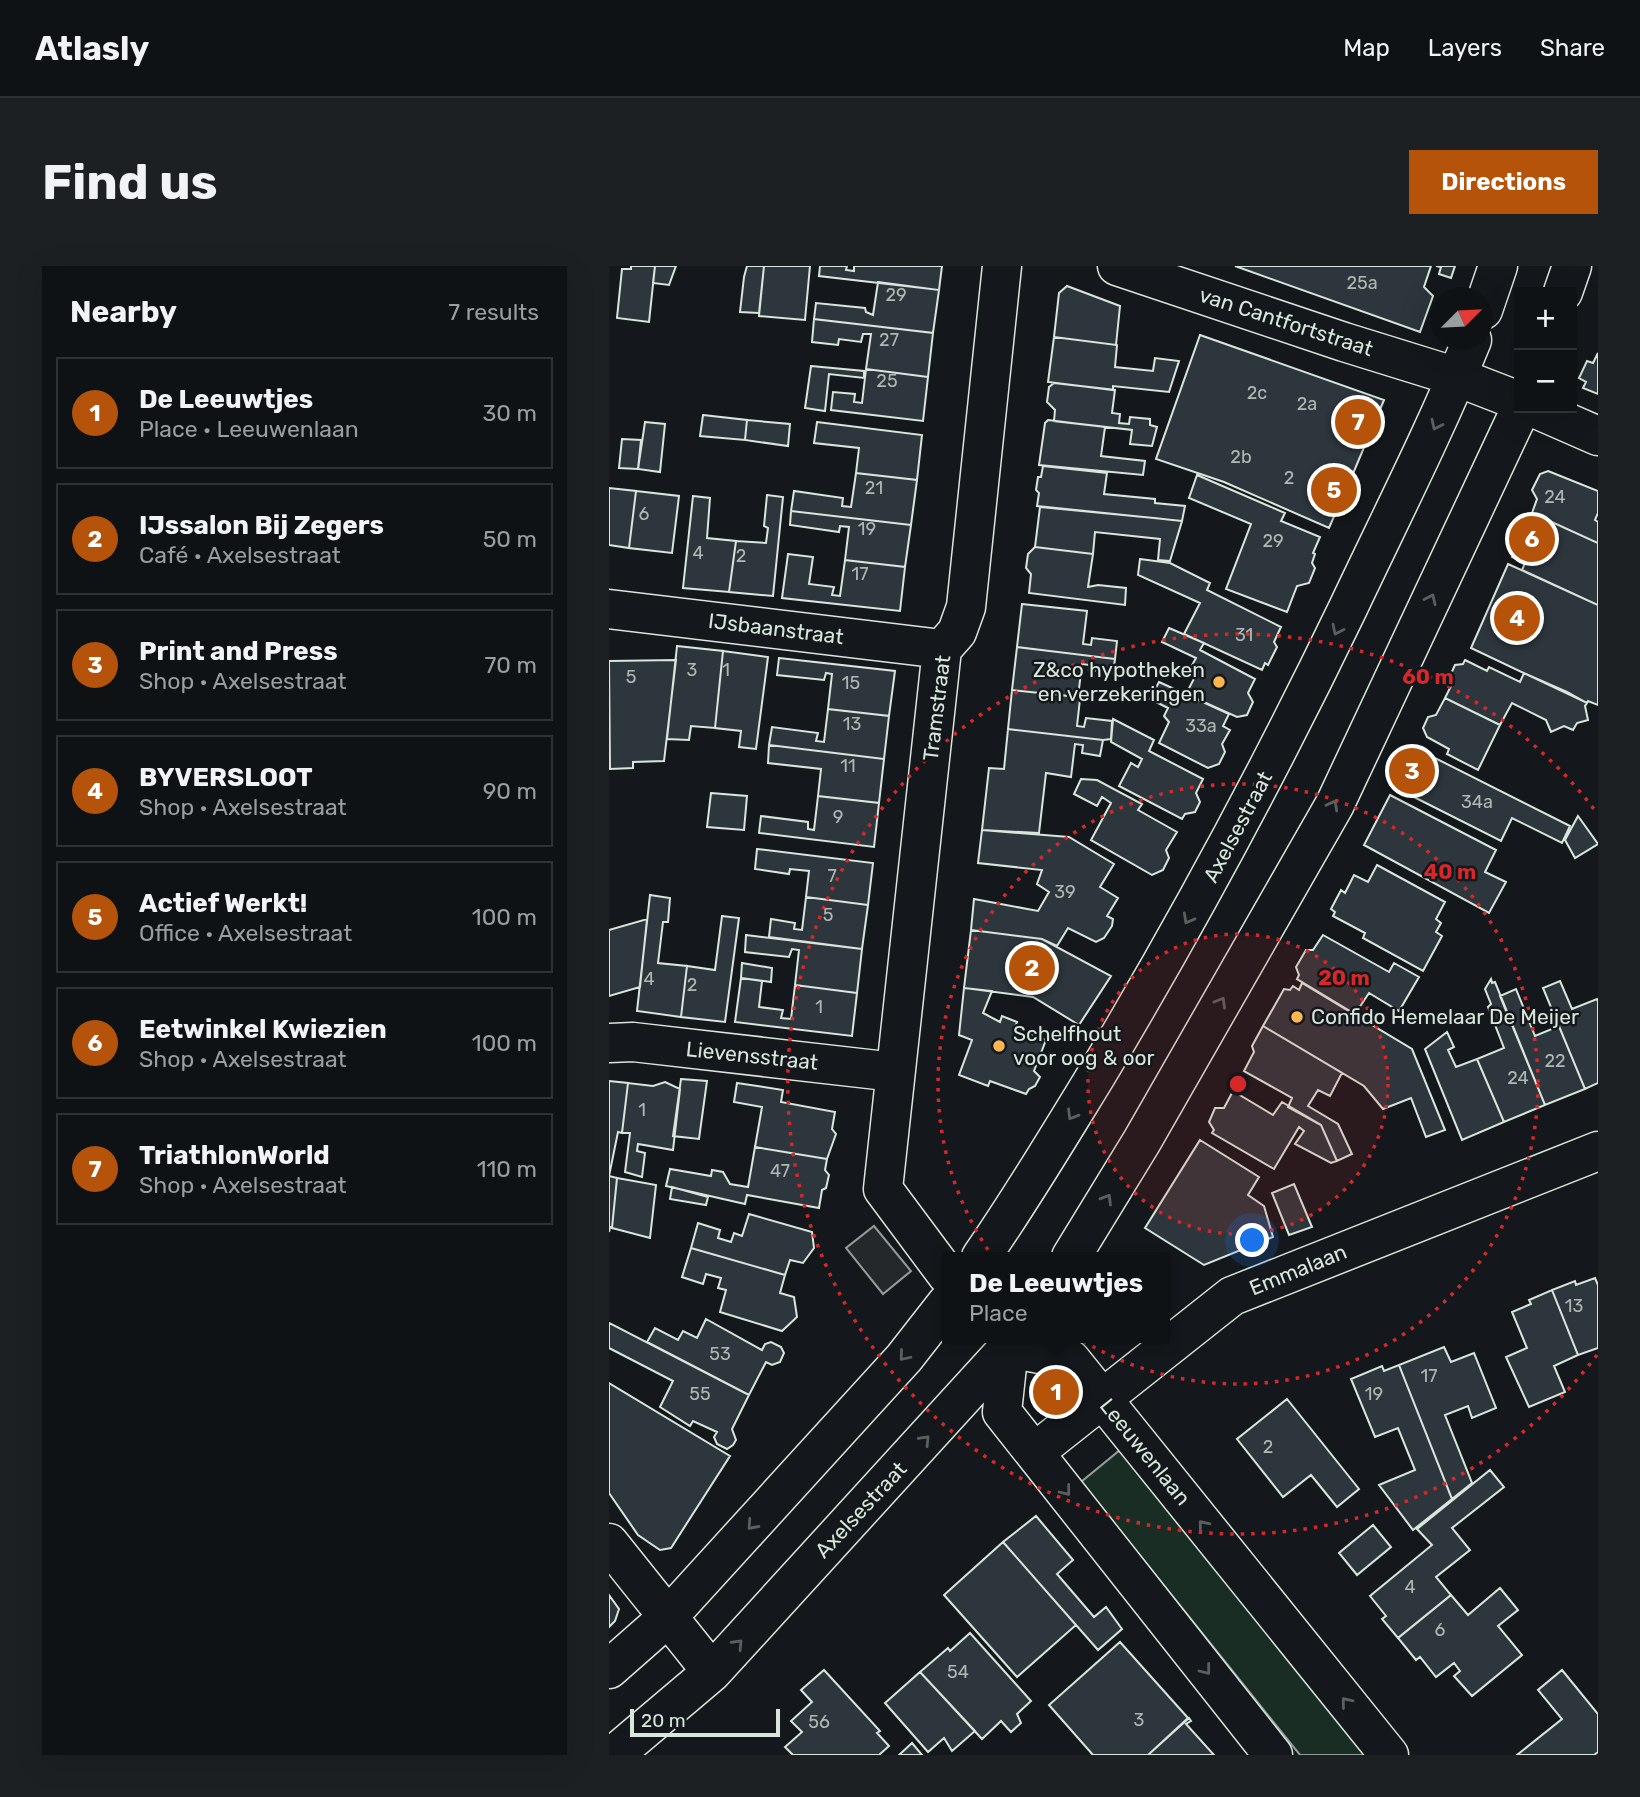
<!DOCTYPE html>
<html lang="en">
<head>
<meta charset="utf-8">
<style>
  body { margin:0; font-family:Rubik,sans-serif; background:#1d2022; color:#f1f3f6 }
  .controls { position:absolute; right:21px; top:21px; display:grid; overflow:hidden; border-radius:0px; box-shadow:0 7px 28px #0002 }
  .controls button { width:63px; height:63px; display:grid; place-items:center; padding:0; border:0; border-bottom:2px solid #2f3234; background:#0f1215; color:#f1f3f6; font:35px sans-serif }
  .compass { position:absolute; left:821px; top:21px; width:63px; height:63px; border-radius:50%; background:#0f1215; box-shadow:0 7px 28px #0002; rotate:66deg }
  .scale { position:absolute; left:21px; bottom:18px; width:150px; box-sizing:border-box; padding-left:7px; border:4px solid #d8e6dc; border-top:0; font-size:19px; line-height:24px; white-space:nowrap; color:#d8e6dc; -webkit-text-stroke:5px #14181c; paint-order:stroke }
  .you { position:absolute; left:644px; top:975px; width:24px; height:24px; margin:-18px; border:5px solid #fff; border-radius:50%; background:#1a73e8; box-shadow:0 0 0 10px #1a73e833 }
  .badge { display:grid; place-items:center; width:46px; height:46px; border-radius:50%; background:#b45309; color:#fff; font-size:23px; font-weight:700 }
  .pin { position:absolute; translate:-50% -50%; border:4px solid #fff; box-shadow:0 2px 7px #0006 }
  .popup { position:absolute; left:333px; top:986px; width:228px; height:91px; box-sizing:border-box; display:grid; place-content:center; border-radius:0px; background:#0f1215; filter:drop-shadow(0 2px 5px #0005); font-size:23px; white-space:nowrap; color:#9b9ea0 }
  .popup b { font-size:26px; color:#f1f3f6 }
  .popup::after { content:''; position:absolute; left:50%; top:100%; margin-left:-14px; border:14px solid transparent; border-top-color:#0f1215 }
  .list { margin:0; padding:0; list-style:none }
  h2 { display:flex; justify-content:space-between; align-items:center; height:91px; margin:0; padding:0 28px; font-size:30px }
  h2 small { font-size:23px; font-weight:400; color:#9b9ea0 }
  .list li { display:grid; grid-template-columns:46px 1fr auto; gap:21px; align-items:center; box-sizing:border-box; height:112px; margin:0 14px 14px; padding:0 14px; border:2px solid #2f3234; border-radius:0px }
  .list b { display:block; font-size:26px; white-space:nowrap }
  .list p { margin:0; font-size:23px; white-space:nowrap; color:#9b9ea0 }
  .list em { font-size:23px; font-style:normal; color:#9b9ea0 }
  .map { position:relative; flex:none; width:989px; height:1489px; overflow:hidden; border-radius:0px }
  header { display:flex; align-items:center; gap:42px; box-sizing:border-box; height:98px; padding:0 35px; background:#0f1215; border-bottom:2px solid #2f3234 }
  header strong { font-size:33px }
  nav { display:flex; gap:38px; margin-inline-start:auto; font-size:24px }
  .intro { display:flex; align-items:center; justify-content:space-between; box-sizing:border-box; height:168px; padding:0 42px }
  h1 { margin:0; font-size:49px }
  .button { padding:18px 32px; border-radius:0px; background:#b45309; color:#fff; font-size:24px; font-weight:700 }
  main { display:flex; gap:42px; padding:0 42px }
  aside { flex:1; background:#0f1215; border-radius:0px; box-shadow:0 7px 28px #0002 }
  .map>svg:first-child { display:block }
</style>
</head>
<body>
<header>
<strong>Atlasly</strong>
<nav><a>Map</a><a>Layers</a><a>Share</a></nav>
</header>
<div class="intro"><h1>Find us</h1><a class="button">Directions</a></div>
<main>
<aside>
<h2>Nearby<small>7 results</small></h2>
<ul class="list">
<li><span class="badge">1</span><div><b>De Leeuwtjes</b><p>Place · Leeuwenlaan</p></div><em>30 m</em></li>
<li><span class="badge">2</span><div><b>IJssalon Bij Zegers</b><p>Café · Axelsestraat</p></div><em>50 m</em></li>
<li><span class="badge">3</span><div><b>Print and Press</b><p>Shop · Axelsestraat</p></div><em>70 m</em></li>
<li><span class="badge">4</span><div><b>BYVERSLOOT</b><p>Shop · Axelsestraat</p></div><em>90 m</em></li>
<li><span class="badge">5</span><div><b>Actief Werkt!</b><p>Office · Axelsestraat</p></div><em>100 m</em></li>
<li><span class="badge">6</span><div><b>Eetwinkel Kwiezien</b><p>Shop · Axelsestraat</p></div><em>100 m</em></li>
<li><span class="badge">7</span><div><b>TriathlonWorld</b><p>Shop · Axelsestraat</p></div><em>110 m</em></li>
</ul>
</aside>
<div class="map">
<svg width="989" height="1489" viewBox="0 0 989 1489">
  <rect width="100%" height="100%" fill="#14181c"/>
  <path fill="#1a2d24" stroke="#939e99" stroke-width="2" d="M511,1184L759,1489H691L472,1216Z"/>
  <path fill="#24282b" stroke="#939e99" stroke-width="2" d="M265,960L302,1005L274,1028L237,982Z"/>
  <path fill="#2c363c" stroke="#d8e6dc" stroke-width="2" d="M22,0H46L40,56L8,52L13,3H22Z
    M46,0H67L60,19L44,17Z
    M138,0H155L150,47L131,46L135,11Z
    M155,0H201L196,54L150,50Z
    M211,0H238L237,4L245,5V0H333L330,24L210,10Z
    M626,0H822L815,21L824,30L811,66Z
    M827,0H846L842,12L830,8L832,1Z
    M269,16L330,24L324,67L205,53L207,37L256,42L257,46L264,49Z
    M458,20L511,40L507,79L445,71L450,27Z
    M205,53L324,67L319,111L257,103L262,68H254L252,76L230,73L229,79L203,76Z
    M591,69L775,134L740,217L743,226L739,235L730,239L720,262L615,216L547,193Z
    M445,71L508,79L506,101L544,105L546,92L570,95L560,126L504,120V124L439,116Z
    M989,87V128L974,122L977,116L970,112L978,95L984,97Z
    M202,100L255,105V112L220,108L216,145L196,142Z
    M257,103L319,111L314,155L222,144L224,126L246,128L245,136L253,137Z
    M445,117L506,124L503,147L511,148L510,157L520,158L521,151L541,153V159L548,161L543,180L521,178L523,164L445,155L446,144L438,136L440,121Z
    M94,149L138,154L136,174L91,170Z
    M138,154L181,158L179,180L136,174Z
    M439,154L496,161L492,190L536,195L534,209L430,199L436,157Z
    M36,156L56,158L51,206L29,203Z
    M208,156L313,169L308,214L247,207L250,182L205,177Z
    M13,173L32,174L29,203L10,202Z
    M434,200L498,207L495,228L546,233V237L576,240L573,255L428,240L430,227L427,224L429,211H432Z
    M939,205L989,225V247L986,254L989,256V277L923,247L928,233L923,224L931,208Z
    M247,207L308,214L302,259L182,245L185,225L234,232L233,240L242,241Z
    M588,209L676,247L672,255L711,271L704,287L706,288L703,297L706,302L700,317L688,320L678,346L617,323L642,258L580,232Z
    M0,222L27,225L20,282L0,279Z
    M27,225L70,230L63,287L20,282Z
    M158,229L174,231L164,330L120,326L127,275L157,277L159,262L155,260Z
    M84,230L101,232L98,272L127,275L120,326L74,322Z
    M431,241L545,252L573,255L561,295L549,294L551,273L486,266L484,288L426,281Z
    M182,245L302,259L296,301L236,294L240,261L231,260L230,266L181,259Z
    M923,247L989,277V339L913,304L916,297L903,291Z
    M426,281L484,288L479,321L489,319L517,322L516,339L420,327L422,308L417,302L419,288Z
    M179,288L204,291L200,318L225,321L223,329L231,330L236,294L296,301L291,345L173,332Z
    M531,293L561,297L601,317L598,324L672,361L665,376L668,381L659,399L656,397L653,404L575,368L591,337L529,309Z
    M899,298L989,339V439L979,435L978,437L862,382Z
    M413,338L478,345L474,378L482,379L483,372L508,375L506,393L408,381Z
    M560,362L595,377L591,384L646,413L639,427L644,436L638,449L628,451L577,428L588,407L581,403L587,392L553,376Z
    M68,380L114,385L106,462L82,460L80,474L58,473Z
    M408,381L506,393L504,407L480,404L481,399L473,398L469,431L403,424Z
    M114,385L159,391L147,483L130,481L132,465L106,462Z
    M170,392L286,405L280,450L219,443L223,408L217,407L215,414L168,409Z
    M67,394L55,495L24,496V502L1,503L0,395Z
    M856,394L878,405L880,401L911,416L915,407L958,426L978,437L976,440L979,454L968,457L964,464L955,460L942,466L937,454L903,437L891,459L836,432L843,418L840,412L846,399L854,398Z
    M550,416L620,448L614,460L621,464L613,478L616,486L610,498L599,502L550,477L560,456L555,450L559,442L541,433Z
    M403,424L469,431L471,433L468,460L475,461L477,452L503,455L502,473L494,474L399,463Z
    M836,432L891,459L869,504L838,488L840,483L818,471L814,462L819,451L827,449Z
    M219,443L280,450L275,493L160,479L163,461L209,467L207,475L215,476Z
    M504,453L545,474L540,485L594,513L587,527L591,536L586,546L576,548L573,553L510,520L522,497L529,501L533,493L502,476Z
    M399,463L494,474L491,490L473,487L474,479L466,478L462,511L437,507L430,567L373,564L380,502L395,503Z
    M160,479L275,493L270,537L209,530L212,503L159,497Z
    M812,485L961,560L953,577L903,552L892,575L791,524L793,521L787,518L798,495L805,499Z
    M472,513L488,514L533,538L529,544L568,566L557,584L560,592L554,604L543,609L482,574L502,537L493,531L488,540L465,528Z
    M102,527L138,530L135,564L98,561Z
    M781,529L887,584L876,606L897,616L880,647L755,579Z
    M209,530L270,537L265,581L150,567L152,550L199,556V563L205,564Z
    M969,550L989,578L966,592L956,574Z
    M373,564L460,571L505,598L491,621L509,632L498,650L504,653L503,660L495,672L487,676L459,662L448,680L433,673L362,664L365,633L429,645L440,626L428,618L433,604L369,597Z
    M148,583L264,597L259,639L197,631L200,605L181,603L180,608L146,603Z
    M768,599L836,636L827,653L832,657L827,666L833,670L814,705L754,672L756,667L724,650L726,646L722,643L732,624L736,627L745,609L759,616Z
    M41,629L61,632L59,656H54L49,697L78,700L72,751L28,745Z
    M197,631L259,639L253,683L160,671L162,653L186,657L185,663L193,664Z
    M113,650L130,652L116,756L72,751L78,700L106,704Z
    M38,653L31,721L0,730V664Z
    M362,664L433,673L502,710L470,759L424,731L355,722Z
    M137,669L253,683L248,727L186,719L190,684L183,683L180,691L136,686Z
    M714,669L780,706L785,697L810,711L790,745L760,727L746,748L688,713L690,709L687,701L697,684H704Z
    M133,697L163,702L162,716L132,712Z
    M132,712L153,715L150,741L174,744L172,752L182,753L186,719L248,727L243,770L126,756Z
    M882,713L883,717L886,716L936,839L895,856L868,793L895,782L879,741L882,738L876,723Z
    M951,715L963,743L988,733L989,736V817L976,823L934,722Z
    M693,717L803,783L836,864L817,871L802,832L774,843L755,820L654,760L675,723L681,724L684,720L690,724Z
    M355,722L383,725L374,747L391,756L393,750L408,756L406,761L437,774L425,805L431,811L426,820L420,823L417,828L381,815L379,820L350,809L363,774L350,769Z
    M907,723L926,770L950,760L976,823L936,839L891,730Z
    M654,760L733,807L721,830L709,824L699,840L729,858L743,888L728,895L712,859L679,841L683,832L635,805L645,786L643,780Z
    M838,766L845,781L839,784L847,801L868,793L895,856L853,874L816,783Z
    M72,813L98,815L90,873L64,870Z
    M0,815L19,817L13,867L9,866L0,910L8,912L3,962L1,961L0,966Z
    M56,816L71,823L64,884L29,878L28,885L36,887L33,911L16,906L21,867H13L19,817L44,820Z
    M128,817L174,824L172,836L226,846L223,863L227,868L218,893L146,881L153,841L125,836Z
    M624,825L664,849L673,836L712,859L728,895L722,897L686,878L695,865L690,861L665,903L603,867L605,864L600,856L606,842H615Z
    M591,874L650,911L639,929L655,940L664,971L595,999L536,962Z
    M146,881L218,893L216,904L220,909L217,922L213,924L210,942L138,929L136,938L57,920L61,903L102,910L103,904L114,906L121,918L139,921Z
    M8,912L47,919L41,972L3,962Z
    M685,918L703,961L680,969L663,927Z
    M63,921L99,931L97,939L61,933Z
    M140,948L203,966L205,982L194,997L181,994L176,1009L82,982L89,957L111,964L109,972L122,976L125,967L133,970Z
    M82,982L176,1009L171,1027L185,1031L188,1051L173,1065L111,1046L117,1024L109,1022L112,1012L97,1008L94,1018L73,1011Z
    M986,1012L989,1019V1082L969,1089L943,1024L966,1015L967,1019Z
    M943,1024L969,1089L945,1100L956,1126L920,1141L897,1091L918,1082L903,1046L922,1038L920,1034Z
    M97,1053L153,1084L156,1078L162,1076L172,1081L175,1087L171,1096L163,1099L157,1096L140,1129L38,1076L46,1062L69,1074L74,1065L88,1072Z
    M0,1057L140,1129L123,1163L127,1174L124,1179L118,1183L108,1178L105,1171L108,1166L84,1155L81,1160L51,1141L64,1115L0,1082Z
    M835,1081L842,1096L865,1087L887,1142L863,1152L859,1140L836,1149L863,1217L843,1233L790,1099Z
    M790,1099L843,1233L804,1264L770,1219L806,1204L789,1162L766,1171L742,1113L773,1100L775,1105Z
    M0,1117L121,1190L62,1282L51,1284L29,1269L0,1227Z
    M678,1133L750,1223L728,1241L702,1209L674,1231L628,1173Z
    M881,1204L895,1221L843,1262L861,1284L827,1311L842,1329L789,1372L773,1353L777,1350L761,1330L823,1279L808,1263Z
    M427,1250L464,1294L448,1308L485,1351L497,1341L513,1363L489,1384L394,1276Z
    M764,1259L782,1281L748,1309L730,1287Z
    M394,1276L467,1359L408,1411L335,1329Z
    M891,1322L909,1344L889,1360L913,1389L863,1430L845,1410L851,1405L845,1397L827,1411L811,1391L807,1394L789,1372L842,1329L859,1349Z
    M0,1329L10,1343L6,1355L0,1361Z
    M361,1367L422,1435L408,1448L412,1457L402,1466L392,1455L373,1473L311,1406L339,1382L341,1385Z
    M511,1376L579,1452L539,1489H484L440,1439Z
    M215,1404L271,1465L268,1467L280,1480L270,1489H184L176,1481L193,1466L182,1455L203,1436L192,1424Z
    M953,1404L989,1448V1486L985,1489H908L953,1453L929,1424Z
    M311,1406L366,1465L343,1485L335,1472L319,1486L276,1437Z
    M580,1452L582,1455L577,1458L605,1489H539Z
    M303,1477L313,1489H290Z"/>
  <g fill="none" stroke-linecap="round" stroke-linejoin="round">
    <defs>
      <path id="minor" d="M508,0L735,76L848,111L910,135
        M954,26L963,0
        M874,44L889,0
        M925,142L989,170
        M0,343L333,383
        M0,777L24,776L286,806
        M372,991C413,932 450,870 488,808C579,656 662,502 739,342C781,253 826,165 863,74
        M462,991L533,875L726,538L912,142
        M338,1009L274,923L333,383L348,366L357,341L393,0
        M400,1082L462,1094L780,1489
        M400,1082L393,1146L664,1489
        M426,1186L623,1030L989,885
        M0,1277L103,1406
        M0,1403L58,1352L295,1092L338,1037
        M5,1489L103,1406L408,1072"/>
    </defs>
    <use href="#minor" stroke="#d8e6dc" stroke-width="41"/>
    <use href="#minor" stroke="#14181c" stroke-width="38"/>
  </g>
  <defs><path id="oneway-chevron" d="M-2-3.5L2.5 0L-2 3.5" fill="none" stroke-width="1.6" stroke-linecap="round" stroke-linejoin="round" transform="scale(1.75)"/></defs>
  <g stroke="#59605f">
    <use href="#oneway-chevron" transform="translate(827 159) rotate(116)"/>
    <use href="#oneway-chevron" transform="translate(822 333) rotate(-65)"/>
    <use href="#oneway-chevron" transform="translate(728 364) rotate(116)"/>
    <use href="#oneway-chevron" transform="translate(724 539) rotate(-62)"/>
    <use href="#oneway-chevron" transform="translate(579 653) rotate(119)"/>
    <use href="#oneway-chevron" transform="translate(612 736) rotate(-60)"/>
    <use href="#oneway-chevron" transform="translate(463 849) rotate(121)"/>
    <use href="#oneway-chevron" transform="translate(498 933) rotate(-59)"/>
    <use href="#oneway-chevron" transform="translate(295 1090) rotate(130)"/>
    <use href="#oneway-chevron" transform="translate(316 1174) rotate(-47)"/>
    <use href="#oneway-chevron" transform="translate(457 1225) rotate(52)"/>
    <use href="#oneway-chevron" transform="translate(143 1259) rotate(132)"/>
    <use href="#oneway-chevron" transform="translate(594 1259) rotate(-129)"/>
    <use href="#oneway-chevron" transform="translate(129 1378) rotate(-47)"/>
    <use href="#oneway-chevron" transform="translate(597 1404) rotate(52)"/>
    <use href="#oneway-chevron" transform="translate(737 1436) rotate(-129)"/>
  </g>
  <circle cx="629" cy="818" r="150" fill="#d62828" fill-opacity=".12"/>
  <g fill="none" stroke="#d62828" stroke-width="3.5" stroke-dasharray="3.5 7">
    <circle cx="629" cy="818" r="150"/>
    <circle cx="629" cy="818" r="300"/>
    <path d="M988 1089A450 450 0 1 1 988 547"/>
  </g>
  <g fill="#ffb74d" stroke="#14181c" stroke-width="2.5">
    <circle cx="610" cy="416" r="7"/>
    <circle cx="688" cy="751" r="7"/>
    <circle cx="390" cy="780" r="7"/>
  </g>
  <g text-anchor="middle" stroke-width="5" stroke-linejoin="round" paint-order="stroke">
    <g font-size="18" fill="#adbab4">
      <text x="753" y="23">25a</text>
      <text x="287" y="35">29</text>
      <text x="280" y="80">27</text>
      <text x="278" y="121">25</text>
      <text x="648" y="133">2c</text>
      <text x="698" y="144">2a</text>
      <text x="632" y="197">2b</text>
      <text x="680" y="218">2</text>
      <text x="265" y="228">21</text>
      <text x="946" y="237">24</text>
      <text x="35" y="254">6</text>
      <text x="258" y="269">19</text>
      <text x="664" y="281">29</text>
      <text x="89" y="293">4</text>
      <text x="132" y="296">2</text>
      <text x="251" y="314">17</text>
      <text x="635" y="375">31</text>
      <text x="83" y="410">3</text>
      <text x="117" y="410">1</text>
      <text x="22" y="417">5</text>
      <text x="242" y="423">15</text>
      <text x="243" y="464">13</text>
      <text x="592" y="466">33a</text>
      <text x="239" y="506">11</text>
      <text x="868" y="542">34a</text>
      <text x="229" y="557">9</text>
      <text x="223" y="616">7</text>
      <text x="456" y="632">39</text>
      <text x="219" y="655">5</text>
      <text x="40" y="719">4</text>
      <text x="83" y="725">2</text>
      <text x="210" y="747">1</text>
      <text x="946" y="801">22</text>
      <text x="909" y="818">24</text>
      <text x="33" y="850">1</text>
      <text x="171" y="911">47</text>
      <text x="965" y="1046">13</text>
      <text x="111" y="1094">53</text>
      <text x="820" y="1116">17</text>
      <text x="91" y="1134">55</text>
      <text x="765" y="1134">19</text>
      <text x="659" y="1187">2</text>
      <text x="801" y="1327">4</text>
      <text x="831" y="1370">6</text>
      <text x="349" y="1412">54</text>
      <text x="530" y="1460">3</text>
      <text x="210" y="1462">56</text>
    </g>
    <g font-size="21" fill="#d8e6dc" stroke="#14181c">
      <text transform="translate(677 56) rotate(18)" y="7">van Cantfortstraat</text>
      <text transform="translate(167 363) rotate(7)" y="7">IJsbaanstraat</text>
      <text transform="translate(328 442) rotate(-83)" y="7">Tramstraat</text>
      <text transform="translate(629 561) rotate(-62)" y="7">Axelsestraat</text>
      <text transform="translate(143 790) rotate(6)" y="7">Lievensstraat</text>
      <text transform="translate(689 1004) rotate(-22)" y="7">Emmalaan</text>
      <text transform="translate(536 1186) rotate(51)" y="7">Leeuwenlaan</text>
      <text transform="translate(252 1244) rotate(-47)" y="7">Axelsestraat</text>
    </g>
    <g font-size="21" fill="#d8e6dc" stroke="#14181c" text-anchor="start">
      <text x="596" y="411" text-anchor="end">Z&amp;co hypotheken<tspan x="596" dy="24">en verzekeringen</tspan></text>
      <text x="702" y="758">Confido Hemelaar De Meijer</text>
      <text x="404" y="775">Schelfhout<tspan x="404" dy="24">voor oog &amp; oor</tspan></text>
    </g>
  </g>
  <circle cx="629" cy="818" r="10" fill="#d62828" stroke="#14181c" stroke-width="3.5"/>
  <g font-size="21" text-anchor="middle" font-weight="bold" fill="#d62828" stroke="#14181c" stroke-width="5" stroke-linejoin="round" paint-order="stroke">
    <text x="819" y="418">60 m</text>
    <text x="841" y="613">40 m</text>
    <text x="735" y="719">20 m</text>
  </g>
</svg>
<div class="controls">
<button>+</button>
<button>−</button>
</div>
<svg class="compass" viewBox="-18 -18 36 36"><path d="M0-13l5 13h-10z" fill="#e53935"/><path d="M0 13l5-13h-10z" fill="#9b9ea0"/></svg>
<div class="scale">20 m</div>
<div class="you"></div>
<div class="pin badge" style="left:447px;top:1126px">1</div>
<div class="popup"><b>De Leeuwtjes</b>Place</div>
<div class="pin badge" style="left:423px;top:702px">2</div>
<div class="pin badge" style="left:803px;top:505px">3</div>
<div class="pin badge" style="left:908px;top:352px">4</div>
<div class="pin badge" style="left:725px;top:224px">5</div>
<div class="pin badge" style="left:923px;top:273px">6</div>
<div class="pin badge" style="left:749px;top:156px">7</div>
</div>
</main>
</body>
</html>
